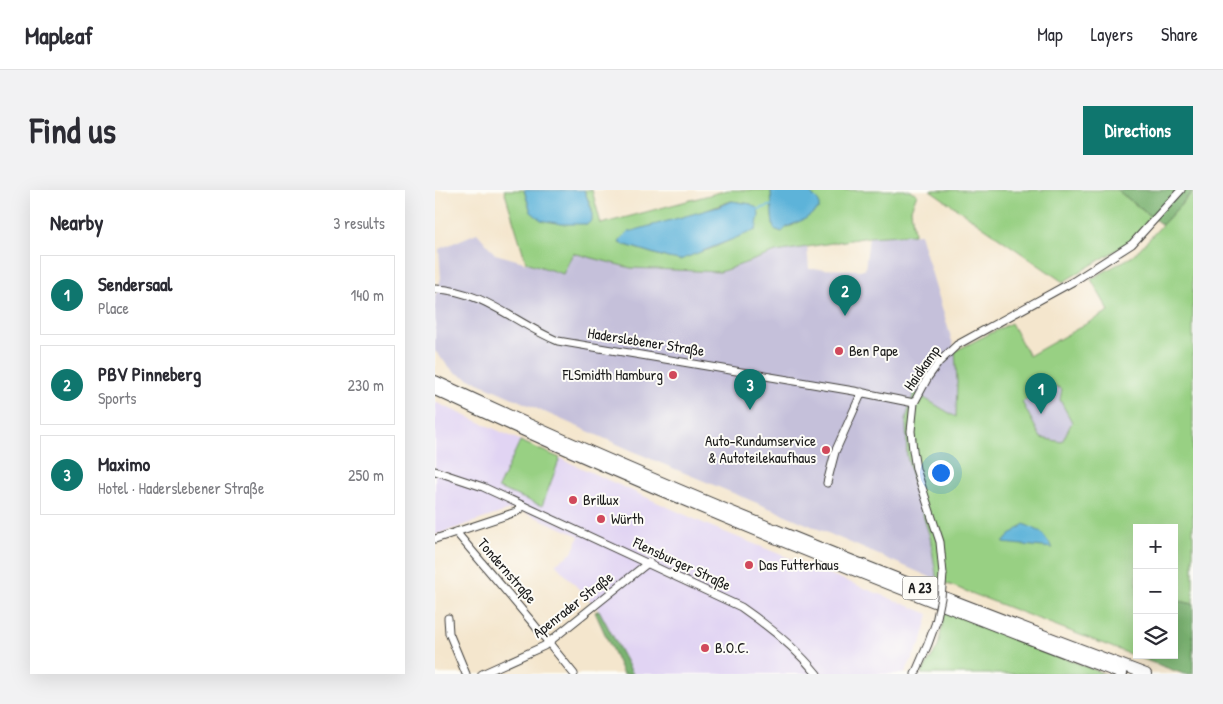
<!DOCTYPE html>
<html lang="en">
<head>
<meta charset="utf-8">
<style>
  body { margin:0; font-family:"Patrick Hand",sans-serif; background:#f2f2f3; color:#2b2b33 }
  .controls { position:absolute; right:15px; bottom:15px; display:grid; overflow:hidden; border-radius:0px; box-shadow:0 5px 20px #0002 }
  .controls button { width:45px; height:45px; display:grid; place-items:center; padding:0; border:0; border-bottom:1px solid #e1e1e2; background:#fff; color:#2b2b33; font:25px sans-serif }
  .you { position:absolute; left:505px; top:282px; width:18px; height:18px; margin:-12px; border:4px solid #fff; border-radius:50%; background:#1a73e8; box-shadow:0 0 0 8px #1a73e833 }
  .badge { display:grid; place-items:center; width:32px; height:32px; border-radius:50%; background:#0f766e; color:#fff; font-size:16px; font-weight:700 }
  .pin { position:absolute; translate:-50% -41px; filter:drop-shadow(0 1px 2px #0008) }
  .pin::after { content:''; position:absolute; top:26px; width:18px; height:15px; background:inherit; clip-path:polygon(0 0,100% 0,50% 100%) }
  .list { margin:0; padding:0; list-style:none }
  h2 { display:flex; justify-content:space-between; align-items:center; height:65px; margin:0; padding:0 20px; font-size:21px }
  h2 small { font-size:16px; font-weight:400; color:#7c7c81 }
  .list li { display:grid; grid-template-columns:32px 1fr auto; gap:15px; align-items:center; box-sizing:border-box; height:80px; margin:0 10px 10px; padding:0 10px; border:1px solid #e1e1e2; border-radius:0px }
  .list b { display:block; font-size:19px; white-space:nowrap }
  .list p { margin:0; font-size:16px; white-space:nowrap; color:#7c7c81 }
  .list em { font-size:16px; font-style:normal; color:#7c7c81 }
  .icon { flex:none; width:28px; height:28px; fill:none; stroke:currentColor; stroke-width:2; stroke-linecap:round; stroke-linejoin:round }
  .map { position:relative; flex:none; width:758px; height:484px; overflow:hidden; border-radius:0px }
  header { display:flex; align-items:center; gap:30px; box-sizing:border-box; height:70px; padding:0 25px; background:#fff; border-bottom:1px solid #e1e1e2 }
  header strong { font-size:24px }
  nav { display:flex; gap:28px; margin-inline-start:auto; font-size:18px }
  .intro { display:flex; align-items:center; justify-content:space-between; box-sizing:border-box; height:120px; padding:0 30px }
  h1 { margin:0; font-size:35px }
  .button { padding:12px 22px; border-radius:0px; background:#0f766e; color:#fff; font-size:18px; font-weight:700 }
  main { display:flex; gap:30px; padding:0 30px }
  aside { flex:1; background:#fff; border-radius:0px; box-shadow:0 5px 20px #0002 }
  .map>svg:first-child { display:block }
</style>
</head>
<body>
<header>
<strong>Mapleaf</strong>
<nav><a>Map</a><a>Layers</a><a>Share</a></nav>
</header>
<div class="intro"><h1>Find us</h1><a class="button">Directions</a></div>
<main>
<aside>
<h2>Nearby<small>3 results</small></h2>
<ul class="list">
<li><span class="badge">1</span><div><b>Sendersaal</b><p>Place</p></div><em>140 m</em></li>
<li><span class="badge">2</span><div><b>PBV Pinneberg</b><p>Sports</p></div><em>230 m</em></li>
<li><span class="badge">3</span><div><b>Maximo</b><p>Hotel · Haderslebener Straße</p></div><em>250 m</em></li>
</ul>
</aside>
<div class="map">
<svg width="758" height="484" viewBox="0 0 758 484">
  <rect width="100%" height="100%" fill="#fdfcf7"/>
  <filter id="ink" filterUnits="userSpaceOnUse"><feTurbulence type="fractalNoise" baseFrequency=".02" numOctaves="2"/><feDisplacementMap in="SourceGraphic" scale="10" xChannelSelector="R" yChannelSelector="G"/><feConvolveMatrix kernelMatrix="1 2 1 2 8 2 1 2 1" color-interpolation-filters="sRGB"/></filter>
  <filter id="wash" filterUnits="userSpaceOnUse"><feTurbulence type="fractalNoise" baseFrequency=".0096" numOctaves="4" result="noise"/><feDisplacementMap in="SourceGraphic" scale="20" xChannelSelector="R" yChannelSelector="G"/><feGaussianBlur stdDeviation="1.12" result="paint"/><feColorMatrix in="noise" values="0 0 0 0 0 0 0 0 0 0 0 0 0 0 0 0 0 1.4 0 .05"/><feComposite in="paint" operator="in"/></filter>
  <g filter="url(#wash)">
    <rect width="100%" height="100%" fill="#f4e6cd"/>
    <path fill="#e1d4f3" d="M0,212L277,337L494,424L487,450L469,484H198L164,420L120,374L137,363L144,346L80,318L0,345Z"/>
    <path fill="#c5c0da" d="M42,43L60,64L128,83L138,63L196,78L285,82L341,62L372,57L374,79L430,80L434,47L485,44L520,161L522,191L521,227L471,229L472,266L480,300L496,351L502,390L346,323L216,269L19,182L0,161V107L6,88L4,59Z
      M617,195L627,199L625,210L637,232L627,252L606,248L587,212Z"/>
    <path fill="#98d083" stroke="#5a7650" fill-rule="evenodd" d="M69,0H89L96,22L141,33L153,34L157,20L149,0H157L166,34L293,0H336C337,13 336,26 339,38L347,42L352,37L359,35L374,2L372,0H474L482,4L476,19L479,44L434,47L341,62L285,82L196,78L138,63L128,84L91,72ZM296,11L316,14L296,50L273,60L233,68L184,53Z
      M495,0H682L716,27L695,52L628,92Z
      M758,2V414L744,411L739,419V338H702V465H715L713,471L502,390L495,347L480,300L472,266L471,229L479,202L521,227L522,191L520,161L576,133L594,166L674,121L656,89L698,66ZM617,195L627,199L625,210L637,232L627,252L606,248L587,212Z
      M85,251L125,268L107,316L63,298Z
      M510,421L670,484H486L503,457Z"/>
    <path fill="#7ab271" stroke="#4b6746" d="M682,0H758V1L727,35Z
      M744,411L758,414V484H749L713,471L715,465H739V419Z
      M164,420L198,484H188L160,422Z"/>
    <path fill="#5db3d9" stroke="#3c687a" d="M89,0H149L157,20V30L153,34H126L106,30L96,22Z
      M336,0H372L384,12V19L370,29L352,37L347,42L339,39C336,26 337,13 336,0Z
      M297,11L316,14L323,19L324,25L321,40L245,70L233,68L184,53L186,49L193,42L283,17Z
      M589,334L606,342L618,358L568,353L573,347Z"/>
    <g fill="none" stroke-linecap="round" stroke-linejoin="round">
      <path stroke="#5db3d9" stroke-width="2" d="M321,20L338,15"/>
    </g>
  </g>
  <g filter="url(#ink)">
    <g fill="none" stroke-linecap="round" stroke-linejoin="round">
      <defs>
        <path id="minor" d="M0,99C48,100 81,134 123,151L419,201L479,213
          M0,281L48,297L306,417C335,437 360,457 382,484
          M392,293L400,262L427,202
          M21,342L97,432L139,484
          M0,349L81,322L88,316
          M508,384L505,352L481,279L478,260L476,241L479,213L493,187L504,172L522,155L639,91L697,54L746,0
          M13,428L14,443L31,484
          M47,484L109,456L214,372
          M480,484L493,454L501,432"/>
        <path id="highway" d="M0,191C232,300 471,394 711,484
          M0,200C225,305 455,397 687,484"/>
      </defs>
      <use href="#minor" stroke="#3c3a37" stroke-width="9"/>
      <use href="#highway" stroke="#3c3a37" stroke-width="12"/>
      <use href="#minor" stroke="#fff" stroke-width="7"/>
      <use href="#highway" stroke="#fff" stroke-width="10"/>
      <defs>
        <path id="minor-bridge" d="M501,432L506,408L508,384"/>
      </defs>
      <use href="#minor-bridge" stroke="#3c3a37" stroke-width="9" stroke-linecap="butt"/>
      <use href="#minor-bridge" stroke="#fff" stroke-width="7"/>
    </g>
  </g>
  <g fill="#d1495b" stroke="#fdfcf7" stroke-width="2">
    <circle cx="404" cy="161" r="5"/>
    <circle cx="238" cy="185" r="5"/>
    <circle cx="391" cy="260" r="5"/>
    <circle cx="138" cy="310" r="5"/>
    <circle cx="166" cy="329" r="5"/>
    <circle cx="314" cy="375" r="5"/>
    <circle cx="270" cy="458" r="5"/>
  </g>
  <g text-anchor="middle" stroke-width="4" stroke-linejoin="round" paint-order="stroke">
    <rect fill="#fdfcf7" stroke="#605f5e" stroke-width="1" x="467.5" y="386.5" width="35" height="23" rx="4"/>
    <g font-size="14" font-weight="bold" fill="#1c1c1c">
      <text x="485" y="403">A 23</text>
    </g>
    <g font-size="15" fill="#1c1c1c" stroke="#fdfcf7">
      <text transform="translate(211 152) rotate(9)" y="5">Haderslebener Straße</text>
      <text transform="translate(487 178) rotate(-55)" y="5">Haidkamp</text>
      <text transform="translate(247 374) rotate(25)" y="5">Flensburger Straße</text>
      <text transform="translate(72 381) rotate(49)" y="5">Tondernstraße</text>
      <text transform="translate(138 415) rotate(-38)" y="5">Apenrader Straße</text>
    </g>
    <g font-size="15" fill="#1c1c1c" stroke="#fdfcf7" text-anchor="start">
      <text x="414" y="166">Ben Pape</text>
      <text x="228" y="190" text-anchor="end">FLSmidth Hamburg</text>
      <text x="381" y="256" text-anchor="end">Auto-Rundumservice<tspan x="381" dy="17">&amp; Autoteilekaufhaus</tspan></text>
      <text x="148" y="315">Brillux</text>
      <text x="176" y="334">Würth</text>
      <text x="324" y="380">Das Futterhaus</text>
      <text x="280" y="463">B.O.C.</text>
    </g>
  </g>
</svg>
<div class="controls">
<button>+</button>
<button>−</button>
<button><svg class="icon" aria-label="layers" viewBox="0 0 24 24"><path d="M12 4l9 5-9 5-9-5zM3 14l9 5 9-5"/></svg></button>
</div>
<div class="you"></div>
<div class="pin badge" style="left:606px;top:224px">1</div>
<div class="pin badge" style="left:410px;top:126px">2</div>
<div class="pin badge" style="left:315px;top:220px">3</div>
</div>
</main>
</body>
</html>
